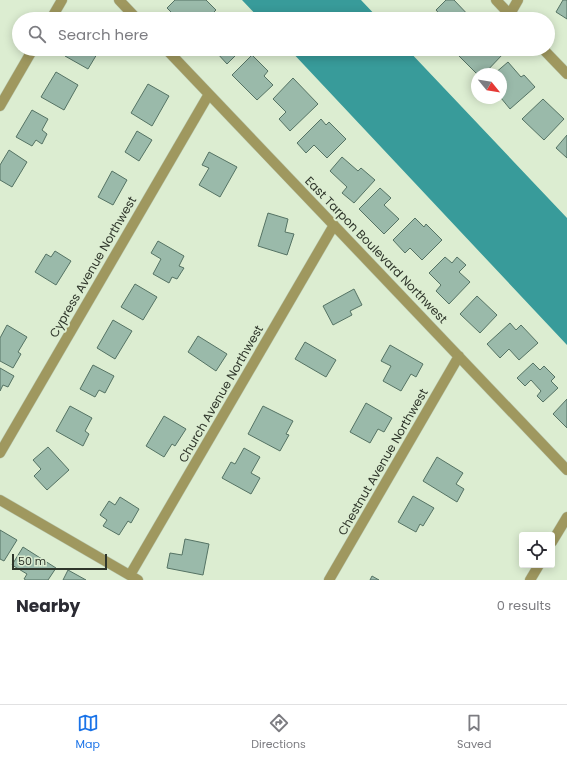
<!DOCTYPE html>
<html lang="en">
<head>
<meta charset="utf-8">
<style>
  body { margin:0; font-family:Poppins,sans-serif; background:#f7f7f7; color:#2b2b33 }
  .controls { position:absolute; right:12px; bottom:12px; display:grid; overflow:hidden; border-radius:4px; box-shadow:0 2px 10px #0003 }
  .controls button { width:36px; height:36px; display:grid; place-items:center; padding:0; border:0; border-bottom:1px solid #e1e1e2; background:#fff; color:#2b2b33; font:20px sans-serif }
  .compass { position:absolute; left:471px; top:68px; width:36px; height:36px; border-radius:50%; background:#fff; box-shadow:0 2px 10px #0003; rotate:120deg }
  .scale { position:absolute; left:12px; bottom:10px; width:95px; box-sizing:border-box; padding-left:4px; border:2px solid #2f362b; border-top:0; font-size:11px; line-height:14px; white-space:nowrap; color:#2f362b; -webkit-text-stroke:3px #dcedd1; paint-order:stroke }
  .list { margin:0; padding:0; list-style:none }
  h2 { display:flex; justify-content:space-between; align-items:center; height:52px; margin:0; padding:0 16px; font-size:17px }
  h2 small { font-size:13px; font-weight:400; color:#7c7c81 }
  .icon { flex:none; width:22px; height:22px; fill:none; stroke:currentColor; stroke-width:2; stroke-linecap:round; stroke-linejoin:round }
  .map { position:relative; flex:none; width:567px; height:580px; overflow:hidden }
  .search { position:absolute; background:#fff; box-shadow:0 2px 10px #0003; left:12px; right:12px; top:12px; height:44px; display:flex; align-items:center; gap:10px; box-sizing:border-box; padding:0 14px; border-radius:22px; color:#7c7c81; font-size:15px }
  .sheet { height:124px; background:#fff }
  nav { display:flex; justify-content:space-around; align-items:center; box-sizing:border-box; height:56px; border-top:1px solid #e1e1e2; background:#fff; font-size:11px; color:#7c7c81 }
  nav a { display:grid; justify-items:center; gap:2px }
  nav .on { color:#1a73e8 }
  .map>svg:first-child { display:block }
</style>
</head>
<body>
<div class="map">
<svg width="567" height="580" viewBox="0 0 567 580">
  <rect width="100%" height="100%" fill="#dcedd1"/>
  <path fill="#389b9a" d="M242,0H361L379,19H260Z
    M289,49H407L567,218V345Z"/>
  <path fill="#9abaaa" stroke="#557364" d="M175,0H206L216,10L207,19H186L182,15L178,19L167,8Z
    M446,0H454L472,19H444L436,10Z
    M563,0H567V19L556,12Z
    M69,49H100L88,69L65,56Z
    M218,49H242L227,64L217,53L220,51Z
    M462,49H498L503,54L484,74H477L457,54Z
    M252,55L268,71L264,76L273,85L257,100L232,75Z
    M508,62L521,77L524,75L535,87L510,109L501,98V74H494Z
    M56,72L78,85L64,110L41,97Z
    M293,78L318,104L290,131L279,119L286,112L273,99Z
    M148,84L169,96L152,126L131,113Z
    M543,99L564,119L544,140L522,119Z
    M32,110L48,119L42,130L47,134L42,144L36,140L32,146L16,137Z
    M321,119L326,125L329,122L346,139L327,158L314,145L306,153L297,143Z
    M137,131L152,140L139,161L125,152Z
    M567,135V158L556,148Z
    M9,150L27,162L12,187L0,180V165Z
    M209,152L237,167L220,197L199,185L209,168L202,165Z
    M342,157L358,171L361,168L375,180L354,203L342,193L347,187L330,171Z
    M112,171L127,180L113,205L98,197Z
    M380,188L391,198L384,205L399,219L384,234L359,209Z
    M268,213L288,219L285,232L294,234L287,255L258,246Z
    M415,218L424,227L426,224L442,240L422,260L410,248L405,253L393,240Z
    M158,241L184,256L179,266L184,268L177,279L172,277L169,283L153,274L161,259L151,253Z
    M55,251L71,261L56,285L35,272L46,254L51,257Z
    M445,257L452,263L457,257L466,265L459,272L470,282L449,304L436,291L441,285L429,273Z
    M135,284L157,297L143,320L121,307Z
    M354,289L362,305L350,311L352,315L333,325L323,306Z
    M477,296L497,315L480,333L460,314Z
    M113,320L132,331L115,359L97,348Z
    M510,323L516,330L521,325L538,343L519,360L509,349L500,358L487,344Z
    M7,325L27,337L18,352L21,354L13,368L0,361V338Z
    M198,336L227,354L216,371L188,352Z
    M305,342L336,360L326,377L295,359Z
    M390,345L423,364L416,377L411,374L401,391L383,381L391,366L381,361Z
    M533,363L540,370L544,366L555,377L551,381L558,388L543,402L537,396L541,391L531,380L525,386L517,378Z
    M93,365L114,376L105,393L99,390L95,397L80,389Z
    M0,368L14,376L8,387L3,385L0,391Z
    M567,399V428L553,414Z
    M366,403L392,418L384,432L378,429L370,443L350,432Z
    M70,406L92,418L85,431L89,434L83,446L56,431Z
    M263,406L293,421L286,434L289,435L280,451L248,434Z
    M164,416L186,429L175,446L172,444L164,457L146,446Z
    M48,447L69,470L47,490L34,476L41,469L33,460Z
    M244,448L260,457L251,473L260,478L251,494L222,478L231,462L235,464Z
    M437,457L463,473L456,484L464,489L457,502L423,481Z
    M413,496L434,508L423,526L420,524L416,532L398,522Z
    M120,497L139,509L131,523L128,521L119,535L103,526L107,520L100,515L109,501L115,505Z
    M0,530L17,540L4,561L0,559Z
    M185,539L209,544L203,575L167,568L170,553L182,555Z
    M23,547L56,568L48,580H26L24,579L27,574L12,565Z
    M68,570L86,580H63Z
    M372,576L379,580H370Z"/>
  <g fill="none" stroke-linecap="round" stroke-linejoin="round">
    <defs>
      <path id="minor" d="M119,0L137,19
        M496,0L514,19
        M510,14L518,0
        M51,19L62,0
        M166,49L567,470
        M543,49L567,74
        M0,106L33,49
        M0,453L209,94
        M0,500L138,580
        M552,542L567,517
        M130,575L334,225
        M329,580L459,356
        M530,580L539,565"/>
    </defs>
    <use href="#minor" stroke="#b9c8b0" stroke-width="11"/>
    <use href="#minor" stroke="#9f985f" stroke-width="10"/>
  </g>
  <g text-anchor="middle" stroke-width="4" stroke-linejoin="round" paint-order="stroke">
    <g font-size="12" fill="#2f362b" stroke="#dcedd1">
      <text transform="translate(376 250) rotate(46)" y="4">East Tarpon Boulevard Northwest</text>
      <text transform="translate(93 267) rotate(-60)" y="4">Cypress Avenue Northwest</text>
      <text transform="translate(221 394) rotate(-60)" y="4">Church Avenue Northwest</text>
      <text transform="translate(383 462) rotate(-60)" y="4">Chestnut Avenue Northwest</text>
    </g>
  </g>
</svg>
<div class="controls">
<button><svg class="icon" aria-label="locate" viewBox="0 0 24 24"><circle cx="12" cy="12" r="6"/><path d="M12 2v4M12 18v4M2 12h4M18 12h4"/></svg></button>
</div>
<svg class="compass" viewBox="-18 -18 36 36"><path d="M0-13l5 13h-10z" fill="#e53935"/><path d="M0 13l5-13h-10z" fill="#7c7c81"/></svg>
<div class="scale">50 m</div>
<div class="search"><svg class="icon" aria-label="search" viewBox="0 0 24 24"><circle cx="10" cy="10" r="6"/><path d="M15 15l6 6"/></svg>Search here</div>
</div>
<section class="sheet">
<h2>Nearby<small>0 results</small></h2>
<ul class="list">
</ul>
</section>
<nav>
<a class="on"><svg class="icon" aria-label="map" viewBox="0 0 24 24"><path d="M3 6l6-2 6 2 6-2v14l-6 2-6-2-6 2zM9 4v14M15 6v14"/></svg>Map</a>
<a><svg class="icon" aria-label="directions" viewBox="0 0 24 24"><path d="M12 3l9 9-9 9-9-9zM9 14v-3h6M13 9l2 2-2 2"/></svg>Directions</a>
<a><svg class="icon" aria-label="saved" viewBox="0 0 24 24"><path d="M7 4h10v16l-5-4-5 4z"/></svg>Saved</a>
</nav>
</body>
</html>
